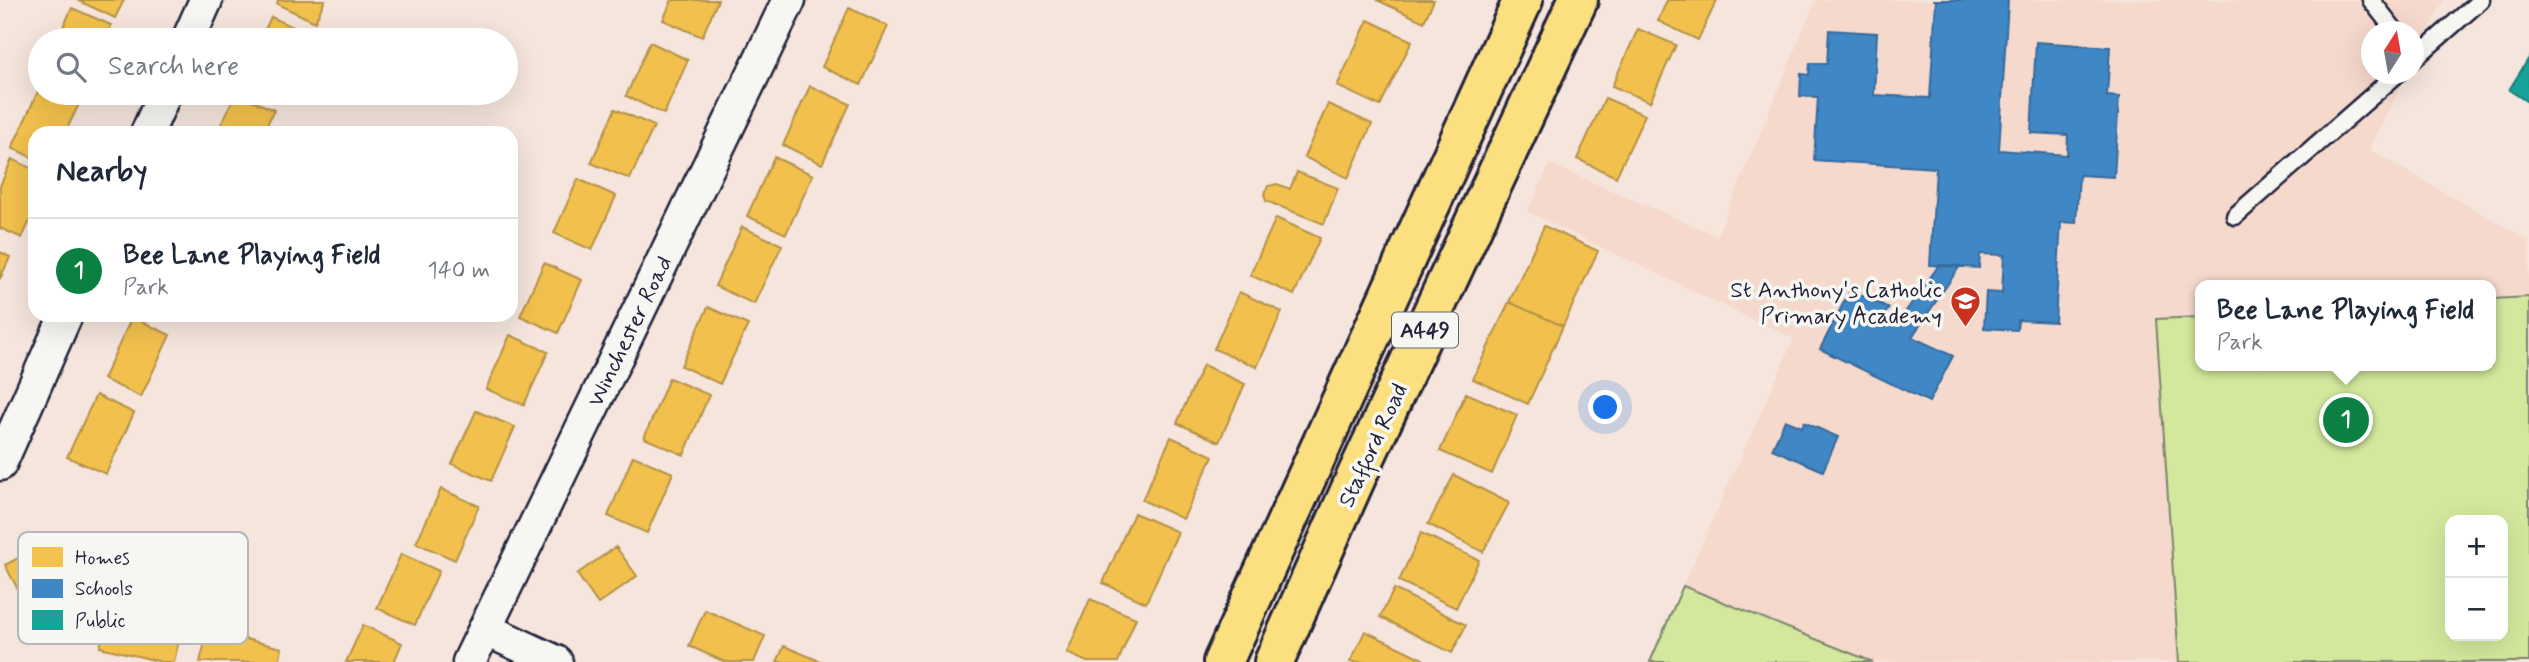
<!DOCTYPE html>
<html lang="en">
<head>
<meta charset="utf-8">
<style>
  body { margin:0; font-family:Mynerve,sans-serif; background:#f6f6f7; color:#1f2937 }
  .controls { position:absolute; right:21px; bottom:21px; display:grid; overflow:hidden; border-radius:14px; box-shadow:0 7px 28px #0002 }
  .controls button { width:63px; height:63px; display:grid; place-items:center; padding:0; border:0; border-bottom:2px solid #e0e1e3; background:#fff; color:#1f2937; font:35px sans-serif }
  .compass { position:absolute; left:2361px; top:21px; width:63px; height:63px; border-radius:50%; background:#fff; box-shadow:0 7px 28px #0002; rotate:11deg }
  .you { position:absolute; left:1606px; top:408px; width:24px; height:24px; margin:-18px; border:5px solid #fff; border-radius:50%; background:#1a73e8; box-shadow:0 0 0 10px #1a73e833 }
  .badge { display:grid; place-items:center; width:46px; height:46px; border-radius:50%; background:#0b8043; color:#fff; font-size:23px; font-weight:700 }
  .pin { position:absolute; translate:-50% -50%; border:4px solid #fff; box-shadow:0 2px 7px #0006 }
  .popup { position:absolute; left:2195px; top:280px; width:301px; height:91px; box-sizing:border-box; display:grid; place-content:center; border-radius:14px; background:#fff; filter:drop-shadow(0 2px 5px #0005); font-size:23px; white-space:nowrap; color:#747a83 }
  .popup b { font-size:26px; color:#1f2937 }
  .popup::after { content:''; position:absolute; left:50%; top:100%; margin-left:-14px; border:14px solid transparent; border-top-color:#fff }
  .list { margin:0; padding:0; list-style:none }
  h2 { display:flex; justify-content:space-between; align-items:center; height:91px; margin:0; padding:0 28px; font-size:30px }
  h2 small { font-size:23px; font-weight:400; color:#747a83 }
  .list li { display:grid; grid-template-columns:46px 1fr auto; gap:21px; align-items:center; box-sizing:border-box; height:105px; padding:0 28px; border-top:2px solid #e0e1e3 }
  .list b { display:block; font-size:26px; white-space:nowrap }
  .list p { margin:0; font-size:23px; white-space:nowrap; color:#747a83 }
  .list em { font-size:23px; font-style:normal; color:#747a83 }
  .icon { flex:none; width:38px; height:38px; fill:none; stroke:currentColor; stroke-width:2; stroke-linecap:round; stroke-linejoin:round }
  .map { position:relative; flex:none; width:2529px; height:662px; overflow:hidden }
  .search { position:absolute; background:#fff; box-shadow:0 7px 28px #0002; left:28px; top:28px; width:490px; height:77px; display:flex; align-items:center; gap:18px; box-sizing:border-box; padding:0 24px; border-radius:38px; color:#747a83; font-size:26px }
  .panel { position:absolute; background:#fff; box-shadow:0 7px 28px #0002; left:28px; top:126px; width:490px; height:196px; border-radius:21px }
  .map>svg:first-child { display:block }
</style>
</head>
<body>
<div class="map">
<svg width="2529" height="662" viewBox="0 0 2529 662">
  <rect width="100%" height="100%" fill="#f5e5dc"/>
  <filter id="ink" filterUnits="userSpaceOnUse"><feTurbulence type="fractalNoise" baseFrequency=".0143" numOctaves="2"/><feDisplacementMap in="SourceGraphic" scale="14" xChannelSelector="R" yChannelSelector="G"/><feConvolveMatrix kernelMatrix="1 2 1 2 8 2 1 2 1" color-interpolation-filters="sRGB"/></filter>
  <g filter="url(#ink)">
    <path fill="#f5d9cc" d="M1816,0H2444L2414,61V32H2372V74H2407L2369,150L2529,240V297L2491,299V285H2201V317L2156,320L2179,662H1873L1683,586L1794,339L1528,212L1550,164L1717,236Z"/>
    <path fill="#d3e89d" stroke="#7a856c" stroke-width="2" fill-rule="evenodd" d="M2529,297V662H2179L2156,319L2201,317V366H2491V299ZM2450,520H2503V636H2450Z
      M1683,586L1873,662H1650Z"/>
    <path fill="#f2c14e" stroke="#b49148" stroke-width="2" d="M77,0H124L115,18Z
      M278,0H325L315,22L277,4Z
      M672,0H718L702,37L663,20Z
      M1377,0H1434L1424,22Z
      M1667,0H1717L1698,40L1658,21Z
      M72,8L111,25L104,40H57Z
      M849,8L888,26L861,85L822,67Z
      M271,17L309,34L307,40H260Z
      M1368,20L1412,41L1380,106L1337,86Z
      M1638,29L1676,45L1650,102L1612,86Z
      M650,42L688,60L664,114L626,96Z
      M810,86L850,104L822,164L783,145Z
      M40,87V93H53L79,104L65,133H35V159L12,148Z
      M236,93L274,110L263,133H217Z
      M1605,98L1645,115L1616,177L1577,159Z
      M1328,104L1372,124L1348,178L1304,157Z
      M615,109L654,126L630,179L591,163Z
      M774,157L813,175L786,234L747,216Z
      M12,159L35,170V210L22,238L0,228V186Z
      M1297,172L1338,188L1324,224L1266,201L1264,194L1268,186L1277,184L1290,189Z
      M578,179L616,196L592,250L554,233Z
      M1276,218L1320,238L1294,295L1250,275Z
      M1544,226L1598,251L1563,326L1509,302Z
      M742,227L782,245L754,304L715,286Z
      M0,252L10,257L0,279Z
      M544,263L582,280L558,333L520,316Z
      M1239,292L1282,312L1257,367L1214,349Z
      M1509,302L1563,326L1528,404L1473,379Z
      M708,307L748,325L720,384L681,366Z
      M132,317L170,335L141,397L103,379Z
      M510,335L548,352L524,405L486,389Z
      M1203,365L1245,384L1219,442L1177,423Z
      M669,378L709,395L684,455L644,438Z
      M1466,393L1517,415L1492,474L1440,451Z
      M96,395L134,413L106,474L67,457Z
      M476,411L515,427L491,481L452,464Z
      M1171,437L1213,456L1183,519L1142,500Z
      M633,456L673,473L647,533L608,516Z
      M1454,475L1509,503L1483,552L1428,524Z
      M441,489L479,506L455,560L416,543Z
      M1134,513L1178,532L1146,603L1103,583Z
      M1421,533L1479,560L1456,608L1399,581Z
      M43,545L79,613L41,633L5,565Z
      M616,547L637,576L598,604L577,574Z
      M401,554L439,571L415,625L377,608Z
      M1394,589L1466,625L1452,653L1380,617Z
      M1090,599L1136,618L1118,662H1087L1067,653Z
      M110,606L183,623L174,662H162L100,647Z
      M705,610L765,636L754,662H725L689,646Z
      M363,625L402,643L394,662H346Z
      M208,630L282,648L279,662H200Z
      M1365,631L1423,659L1422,662H1350Z
      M784,646L822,662H777Z"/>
    <path fill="#3f88c5" stroke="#36699c" stroke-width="2" d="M1932,0H2008L1999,150L2067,155L2068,135L2031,133L2036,42L2110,47L2107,96L2119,97L2114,177L2079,175L2076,223L2061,222L2055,322L2018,320L2017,330L1984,328L1986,292L2002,293L2004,255L1980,254L1979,268L1930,265L1936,168L1814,160L1818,97L1800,96L1801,74L1809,75L1810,63L1827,64L1829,30L1877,33L1874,95L1930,98L1936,0Z
      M1939,265L1960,266L1912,337L1953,356L1929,402L1820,349L1850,290L1889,308L1883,317L1898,322Z
      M1785,420L1802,427L1804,422L1838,437L1823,471L1772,449Z"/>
    <path fill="#17a398" stroke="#1a7c7c" stroke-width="2" d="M2529,58V103L2509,90Z"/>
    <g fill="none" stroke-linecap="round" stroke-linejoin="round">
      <defs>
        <path id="service" d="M2371,0L2396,32
          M2414,59L2481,0
          M2235,216L2397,74"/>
        <path id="minor" d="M188,40L206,0
          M147,133L165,93
          M0,464L66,315
          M485,629L556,662
          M469,662L789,0"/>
        <path id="trunk" d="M1223,662L1523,0
          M1274,662L1358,473L1578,0"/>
      </defs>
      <use href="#service" stroke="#22223b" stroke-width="21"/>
      <use href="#minor" stroke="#22223b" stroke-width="37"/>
      <use href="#trunk" stroke="#22223b" stroke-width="44"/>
      <use href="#service" stroke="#f6f6f2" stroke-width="16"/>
      <use href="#minor" stroke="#f6f6f2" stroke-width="32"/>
      <use href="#trunk" stroke="#fce080" stroke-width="38"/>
    </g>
  </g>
  <defs>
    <symbol id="school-pin" viewBox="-11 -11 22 30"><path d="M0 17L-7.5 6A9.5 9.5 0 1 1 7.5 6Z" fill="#c8321e" stroke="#f6f6f2"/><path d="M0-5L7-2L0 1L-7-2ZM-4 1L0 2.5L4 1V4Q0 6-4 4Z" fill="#fff"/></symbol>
  </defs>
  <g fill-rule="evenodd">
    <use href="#school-pin" x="1948" y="284" width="35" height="47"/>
  </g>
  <g text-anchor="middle" stroke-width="7" stroke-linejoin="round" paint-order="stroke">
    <rect fill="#f6f6f2" stroke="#626272" stroke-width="2" x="1392" y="312.5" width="66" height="35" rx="5"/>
    <g font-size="21" font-weight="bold" fill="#22223b">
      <text x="1425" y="337">A449</text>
    </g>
    <g font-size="23" fill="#22223b" stroke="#f6f6f2" text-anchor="end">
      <text x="1942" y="297">St Anthony's Catholic<tspan x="1942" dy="26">Primary Academy</tspan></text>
    </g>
    <g font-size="23" fill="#22223b" stroke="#f6f6f2">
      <text transform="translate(629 331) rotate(-64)" y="8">Winchester Road</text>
      <text transform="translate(1372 445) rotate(-65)" y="8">Stafford Road</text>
    </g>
  </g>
  <rect x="18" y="532" width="230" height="112" rx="10" fill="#f6f6f2" stroke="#b6b6bb" stroke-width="2"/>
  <rect x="32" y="547" width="31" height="20" fill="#f2c14e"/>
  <rect x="32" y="579" width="31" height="19" fill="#3f88c5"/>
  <rect x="32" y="610" width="31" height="20" fill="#17a398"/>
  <g font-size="19" fill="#22223b">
    <text x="75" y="564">Homes</text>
    <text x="75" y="595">Schools</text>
    <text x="75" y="627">Public</text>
  </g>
</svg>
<div class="controls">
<button>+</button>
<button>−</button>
</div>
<svg class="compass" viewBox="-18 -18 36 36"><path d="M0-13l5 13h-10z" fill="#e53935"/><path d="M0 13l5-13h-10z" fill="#747a83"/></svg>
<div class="you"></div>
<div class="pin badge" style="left:2346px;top:420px">1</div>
<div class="popup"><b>Bee Lane Playing Field</b>Park</div>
<div class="search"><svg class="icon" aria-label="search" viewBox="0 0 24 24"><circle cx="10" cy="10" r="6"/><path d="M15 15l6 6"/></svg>Search here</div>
<section class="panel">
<h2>Nearby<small></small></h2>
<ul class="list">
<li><span class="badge">1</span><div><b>Bee Lane Playing Field</b><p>Park</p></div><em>140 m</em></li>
</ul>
</section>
</div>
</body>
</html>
